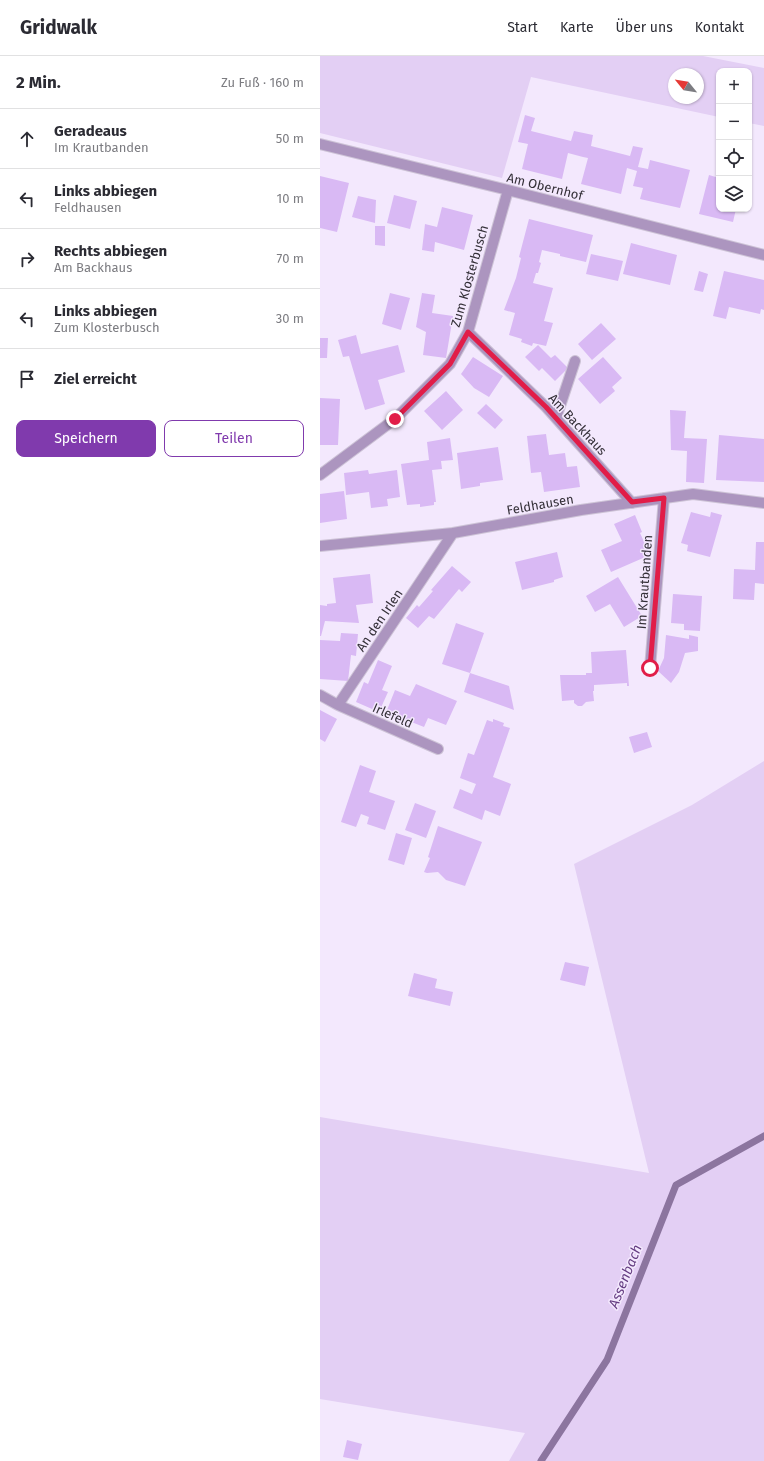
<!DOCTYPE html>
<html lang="de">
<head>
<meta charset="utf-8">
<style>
  body { margin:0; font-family:"Fira Sans",sans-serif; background:#f7f7f7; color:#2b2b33 }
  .controls { position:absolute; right:12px; top:12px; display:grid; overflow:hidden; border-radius:8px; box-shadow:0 1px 3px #0004 }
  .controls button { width:36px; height:36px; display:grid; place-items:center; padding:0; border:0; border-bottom:1px solid #e1e1e2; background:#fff; color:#2b2b33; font:20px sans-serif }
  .compass { position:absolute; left:348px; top:12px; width:36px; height:36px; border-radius:50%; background:#fff; box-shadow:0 1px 3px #0004; rotate:300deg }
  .stop { position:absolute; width:12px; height:12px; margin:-9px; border:3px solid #e11d48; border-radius:50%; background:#fff }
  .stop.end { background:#e11d48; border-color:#fff; box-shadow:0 1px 4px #0008 }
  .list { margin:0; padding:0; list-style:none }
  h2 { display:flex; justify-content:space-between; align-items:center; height:52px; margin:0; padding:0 16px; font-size:17px }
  h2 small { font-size:13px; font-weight:400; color:#7c7c81 }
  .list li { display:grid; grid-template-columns:26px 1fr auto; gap:12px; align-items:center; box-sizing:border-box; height:60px; padding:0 16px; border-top:1px solid #e1e1e2 }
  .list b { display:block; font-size:15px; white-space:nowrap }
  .list p { margin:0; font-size:13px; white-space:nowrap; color:#7c7c81 }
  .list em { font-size:13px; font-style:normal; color:#7c7c81 }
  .actions { display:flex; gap:8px; padding:12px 16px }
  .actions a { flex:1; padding:9px 0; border:1px solid #803aad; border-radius:8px; text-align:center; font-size:14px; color:#803aad }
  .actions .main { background:#803aad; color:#fff }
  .icon { flex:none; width:22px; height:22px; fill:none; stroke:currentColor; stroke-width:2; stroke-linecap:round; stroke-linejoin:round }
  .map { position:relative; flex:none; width:444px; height:1405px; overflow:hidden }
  header { display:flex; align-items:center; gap:24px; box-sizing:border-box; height:56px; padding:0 20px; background:#fff; border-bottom:1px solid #e1e1e2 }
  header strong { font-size:19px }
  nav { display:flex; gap:22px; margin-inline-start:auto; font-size:14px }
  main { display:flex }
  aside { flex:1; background:#fff }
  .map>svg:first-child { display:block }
</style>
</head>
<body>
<header>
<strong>Gridwalk</strong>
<nav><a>Start</a><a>Karte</a><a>Über uns</a><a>Kontakt</a></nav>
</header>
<main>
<aside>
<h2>2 Min.<small>Zu Fuß · 160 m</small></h2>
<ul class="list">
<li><svg class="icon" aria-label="ahead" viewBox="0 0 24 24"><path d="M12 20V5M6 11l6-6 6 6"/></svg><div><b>Geradeaus</b><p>Im Krautbanden</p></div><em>50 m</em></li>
<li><svg class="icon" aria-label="left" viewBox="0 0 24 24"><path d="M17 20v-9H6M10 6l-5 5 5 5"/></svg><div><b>Links abbiegen</b><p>Feldhausen</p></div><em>10 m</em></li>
<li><svg class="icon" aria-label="right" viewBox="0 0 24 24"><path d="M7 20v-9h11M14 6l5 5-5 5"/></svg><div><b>Rechts abbiegen</b><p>Am Backhaus</p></div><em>70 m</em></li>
<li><svg class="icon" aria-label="left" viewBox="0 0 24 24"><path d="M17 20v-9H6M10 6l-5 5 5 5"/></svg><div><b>Links abbiegen</b><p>Zum Klosterbusch</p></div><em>30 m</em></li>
<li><svg class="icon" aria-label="arrive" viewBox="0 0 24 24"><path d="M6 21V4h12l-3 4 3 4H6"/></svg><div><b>Ziel erreicht</b></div></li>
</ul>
<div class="actions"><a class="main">Speichern</a><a>Teilen</a></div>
</aside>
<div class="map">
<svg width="444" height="1405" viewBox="0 0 444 1405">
  <rect width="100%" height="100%" fill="#f3e8fd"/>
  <path fill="#e3cff4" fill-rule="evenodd" d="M0,0H383L444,12V70L429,67V15H399V61L211,21L182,122L0,77ZM354,18H378V42H354Z
    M444,705V1405H189L205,1377L0,1343V1061L329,1117L254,808L372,749Z"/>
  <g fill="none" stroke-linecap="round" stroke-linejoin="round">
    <path stroke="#8c759f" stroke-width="7" d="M221,1405L287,1304L356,1129L444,1080"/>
  </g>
  <path fill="#d9b9f4" d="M205,59L215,62L211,75L251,85L254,75L273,79L271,90L310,100L313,90L323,92L318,111L328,113L330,104L370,114L360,152L320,143L323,132L313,130L317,115L307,112L301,138L261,128L268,102L263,101L248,97L242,123L202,113L208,88L198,86Z
    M389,119L399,122V153H416L413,166L379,158Z
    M0,120L29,127L17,176L0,172Z
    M74,139L97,145L90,173L67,167Z
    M38,140L56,144L55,167L32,161Z
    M122,151L153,159L144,194L115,186L114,196L102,194L105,168L117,171Z
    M209,163L273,179L266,206L240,200V198L222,194L219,206L221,207L218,217H216L213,227L233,232L224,265L233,267L226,290L213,287L212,290L201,286L202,283L189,279L195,257L184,254L196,222L201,202L199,201Z
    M55,170H65V190L55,189Z
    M311,187L357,199L350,229L303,218Z
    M271,198L303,205L298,225L266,218Z
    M379,215L388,218L383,236L374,234Z
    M404,215L444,224V254L441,253L440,258L409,251L406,263L393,260Z
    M70,237L90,242L81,274L62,268Z
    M102,237L115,239L112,257L133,260L126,302L103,299L106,276L96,271Z
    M281,267L296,283L272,304L258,288Z
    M36,279L41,298L78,289L85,316L58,324L65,348L45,354L29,300L23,301L18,284Z
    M0,282H8L7,302H0Z
    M218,289L231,302L235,299L248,312L235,325L222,312L219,315L205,301Z
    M153,301L183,320L169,341L154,332L141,318Z
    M283,301L302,322L292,331L295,335L280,348L258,323Z
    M126,335L143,354L122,374L104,355Z
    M0,342L20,343L18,389H0Z
    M166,348L183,364L175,373L157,357Z
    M350,354L366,355L364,382L387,383L384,427L366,426L367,395L351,394Z
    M226,378L229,399L245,397L247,411L257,410L260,431L224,436L221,416L211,417L207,380Z
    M399,379L444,383V426L396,424Z
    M130,382L133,404L121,405L122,413L112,414L116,446H114V449L100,451V448L87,449L81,408L109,404L107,386Z
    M178,391L183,424L160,427V430L141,433L137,397Z
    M48,414L49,418L77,414L80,441L67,443L68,450L51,452L49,436L26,439L24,417Z
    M24,435L27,463L0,467V438Z
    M371,456L390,461L391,456L402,459L390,501L367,495L368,489L361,487Z
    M315,459L322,476L320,477L330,499L291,516L281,494L302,485L294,468Z
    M436,486H444V528L435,527L434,544L413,543L414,513L435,514Z
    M237,496L243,521L234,524V526L202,534L195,506Z
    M132,510L151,526L142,536L139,533L114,563L109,560L98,572L86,562L97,549L99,551L113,535L111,534Z
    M50,518L53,547L36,549L39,567L5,565L1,580H0V549L7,550V548L16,547L13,522Z
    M298,521L322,560L304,571L290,548L275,556L266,540Z
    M353,538L382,540L380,575L364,574V568L351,567Z
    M136,567L164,577L150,617L122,608Z
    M21,577L38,578L36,600L31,599L28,625L0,623V584L20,585Z
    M346,579L369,583V579L378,581V595L365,597L359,616L351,627L338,615L344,602Z
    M306,594L309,630H307V627L274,629V635H273L274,645L266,646L262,650H258L254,647V644L242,645L240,619H266V617H272L271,596Z
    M58,604L72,610L62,634L68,636L59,656L36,646L44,626L48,628Z
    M150,617L189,630L194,654L144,636Z
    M96,628L137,645L126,669L108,662L104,671L89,665L88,668L65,659L75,634L90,640Z
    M0,654L17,663L5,686L0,683Z
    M173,663L184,667L183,670L190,672L173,721L191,728L180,760L165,754L162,764L133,752L140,733L152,738L156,728L140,722L148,697L154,699L167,664L173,666Z
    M327,676L332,691L314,697L309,681Z
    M40,709L56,715L49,736L75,745L65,774L47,768L49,761L41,758L36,771L21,766Z
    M95,747L116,755L106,782L85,774Z
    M118,770L162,786L145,830L126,824L118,816L107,817L104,816L110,802L108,801Z
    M76,777L92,782L84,809L68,804Z
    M245,906L269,911L265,930L240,924Z
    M94,917L117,923L115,932L133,936L130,950L88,940Z
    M27,1384L42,1388L38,1404L23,1401Z"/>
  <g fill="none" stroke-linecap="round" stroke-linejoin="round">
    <defs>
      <path id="minor" d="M0,88L188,134L444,199
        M148,276L226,351L312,447
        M236,362L255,305
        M0,419L75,363L130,308L148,276L188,134
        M0,490L133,477L261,454L373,438L444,447
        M330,612L344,442
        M0,639L18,649L133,477
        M18,649L118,693"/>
    </defs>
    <use href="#minor" stroke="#cdc3d6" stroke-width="12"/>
    <use href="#minor" stroke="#ac95bf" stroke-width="10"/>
  </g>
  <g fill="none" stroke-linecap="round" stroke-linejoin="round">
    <path stroke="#e11d48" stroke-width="5" d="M75,363L130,308L148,276L226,351L312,446L344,442L330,612"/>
  </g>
  <g text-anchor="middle" stroke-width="3" stroke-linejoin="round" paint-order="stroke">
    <g font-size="13" fill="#343038" stroke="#f3e8fd">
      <text transform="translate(225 130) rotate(14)" y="5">Am Obernhof</text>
      <text transform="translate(149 220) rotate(-74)" y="5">Zum Klosterbusch</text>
      <text transform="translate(258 368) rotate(47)" y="5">Am Backhaus</text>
      <text transform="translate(220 448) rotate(-10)" y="5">Feldhausen</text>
      <text transform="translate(324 526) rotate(-86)" y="5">Im Krautbanden</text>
      <text transform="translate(59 564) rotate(-56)" y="5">An den Irlen</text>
      <text transform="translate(73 659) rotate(24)" y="5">Irlefeld</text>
    </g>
    <g font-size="14" font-style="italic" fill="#653d82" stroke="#f3e8fd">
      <text transform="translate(305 1220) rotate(-68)" y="5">Assenbach</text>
    </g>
  </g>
</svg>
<div class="controls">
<button>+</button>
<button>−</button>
<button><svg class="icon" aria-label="locate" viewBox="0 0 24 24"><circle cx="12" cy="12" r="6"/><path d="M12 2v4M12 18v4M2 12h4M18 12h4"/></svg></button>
<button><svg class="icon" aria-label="layers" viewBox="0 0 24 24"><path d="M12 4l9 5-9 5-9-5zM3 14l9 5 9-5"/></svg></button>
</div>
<svg class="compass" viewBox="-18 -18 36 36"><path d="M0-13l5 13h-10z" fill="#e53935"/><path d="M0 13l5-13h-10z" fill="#7c7c81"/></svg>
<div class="stop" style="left:330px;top:612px"></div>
<div class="stop end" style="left:75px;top:363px"></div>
</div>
</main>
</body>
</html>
